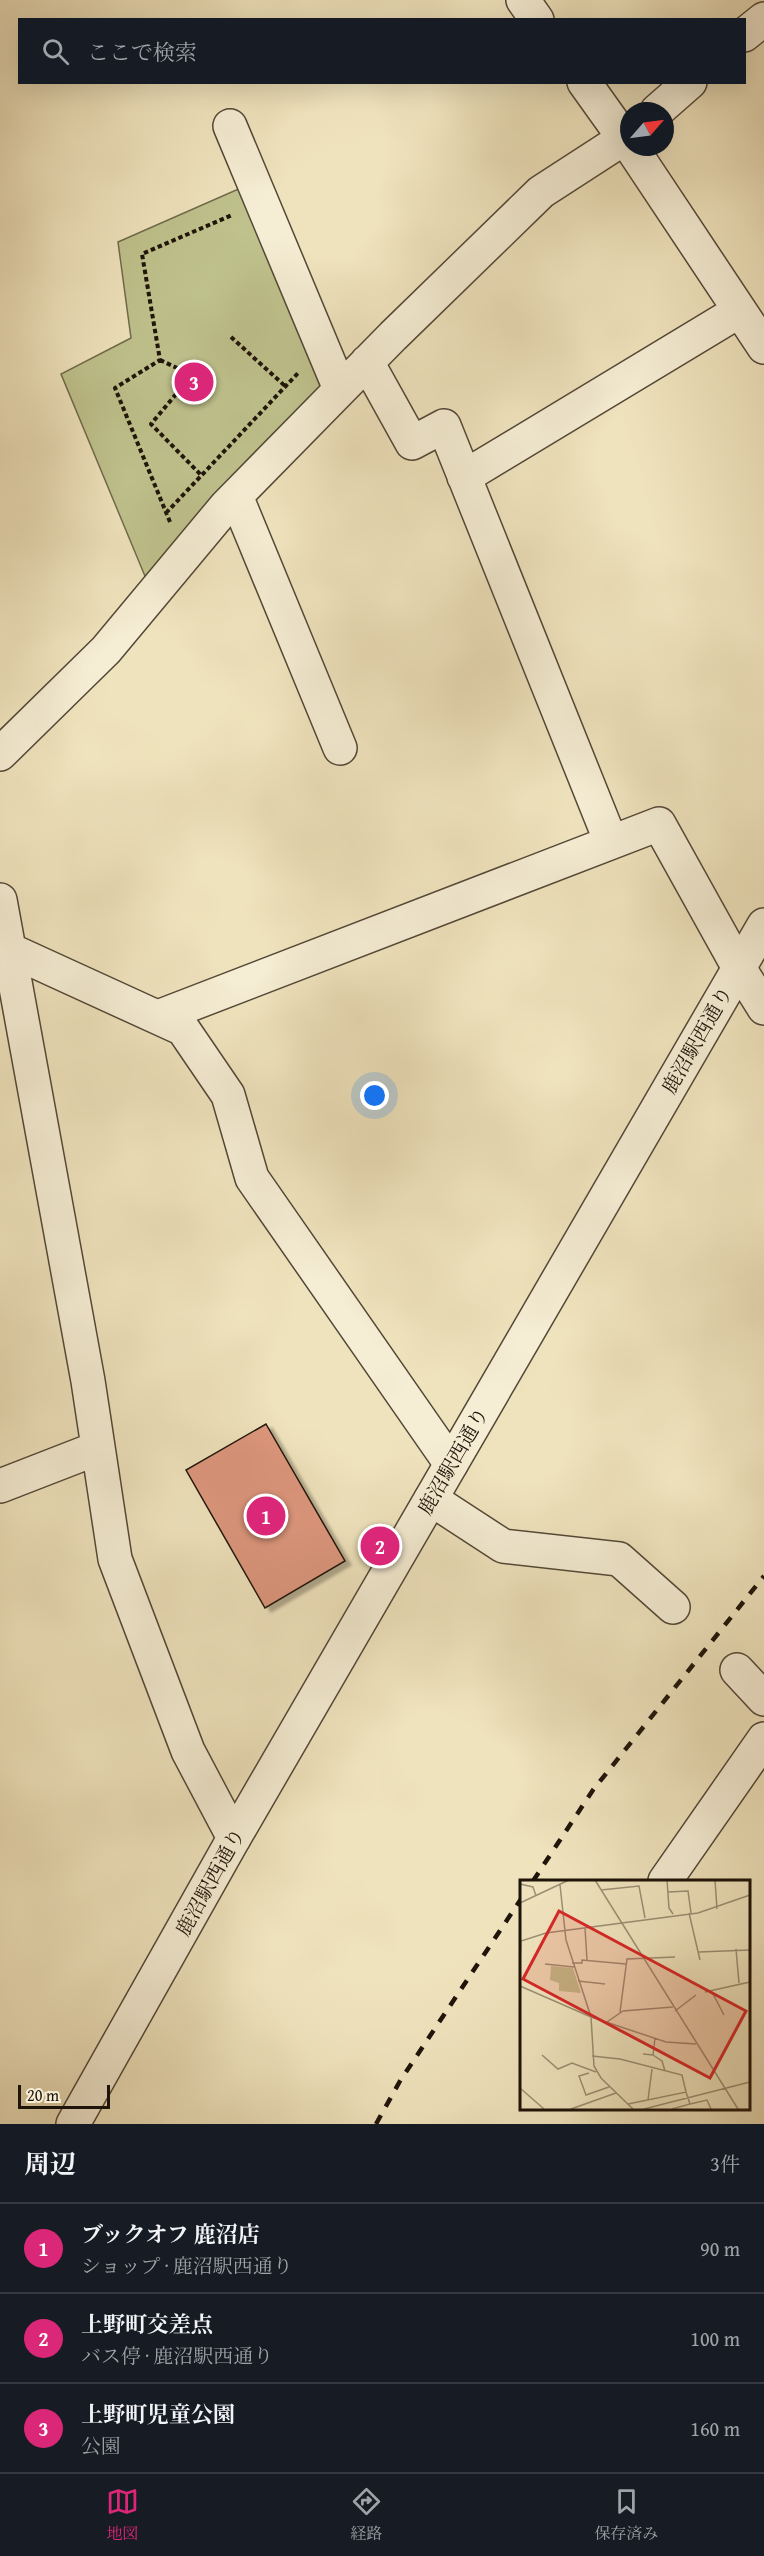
<!DOCTYPE html>
<html lang="ja">
<head>
<meta charset="utf-8">
<style>
  body { margin:0; font-family:"Gentium Book Plus","Noto Serif JP",serif; background:#242831; color:#f1f3f6 }
  .compass { position:absolute; left:620px; top:102px; width:54px; height:54px; border-radius:50%; background:#171b24; box-shadow:0 6px 24px #0002; rotate:62deg }
  .scale { position:absolute; left:18px; bottom:15px; width:92px; box-sizing:border-box; padding-left:6px; border:3px solid #1f140a; border-top:0; font-size:16px; line-height:21px; white-space:nowrap; color:#1f140a; -webkit-text-stroke:4px #f5edd4; paint-order:stroke }
  .you { position:absolute; left:375px; top:1096px; width:21px; height:21px; margin:-15px; border:4px solid #fff; border-radius:50%; background:#1a73e8; box-shadow:0 0 0 9px #1a73e833 }
  .badge { display:grid; place-items:center; width:39px; height:39px; border-radius:50%; background:#db2777; color:#fff; font-size:20px; font-weight:700 }
  .pin { position:absolute; translate:-50% -50%; border:3px solid #fff; box-shadow:0 2px 6px #0006 }
  .list { margin:0; padding:0; list-style:none }
  h2 { display:flex; justify-content:space-between; align-items:center; height:78px; margin:0; padding:0 24px; font-size:26px }
  h2 small { font-size:20px; font-weight:400; color:#9ea1a6 }
  .list li { display:grid; grid-template-columns:39px 1fr auto; gap:18px; align-items:center; box-sizing:border-box; height:90px; padding:0 24px; border-top:2px solid #363941 }
  .list b { display:block; font-size:22px; white-space:nowrap }
  .list p { margin:0; font-size:20px; white-space:nowrap; color:#9ea1a6 }
  .list em { font-size:20px; font-style:normal; color:#9ea1a6 }
  .icon { flex:none; width:33px; height:33px; fill:none; stroke:currentColor; stroke-width:2; stroke-linecap:round; stroke-linejoin:round }
  .map { position:relative; flex:none; width:764px; height:2124px; overflow:hidden }
  .search { position:absolute; background:#171b24; box-shadow:0 6px 24px #0002; left:18px; right:18px; top:18px; height:66px; display:flex; align-items:center; gap:15px; box-sizing:border-box; padding:0 21px; border-radius:0px; color:#9ea1a6; font-size:22px }
  .sheet { height:348px; background:#171b24 }
  nav { display:flex; justify-content:space-around; align-items:center; box-sizing:border-box; height:84px; border-top:2px solid #363941; background:#171b24; font-size:16px; color:#9ea1a6 }
  nav a { display:grid; justify-items:center; gap:3px }
  nav .on { color:#db2777 }
  .map>svg:first-child { display:block }
</style>
</head>
<body>
<div class="map">
<svg width="764" height="2124" viewBox="0 0 764 2124">
  <defs>
    <filter id="shadow"><feDropShadow dx="6" dy="4" stdDeviation="1.5" flood-color="#0004"/></filter>
  </defs>
  <rect width="100%" height="100%" fill="#efe3bd"/>
  <filter id="stains"><feTurbulence type="fractalNoise" baseFrequency=".00333" numOctaves="4"/><feColorMatrix values="0 0 0 0 .2 0 0 0 0 .09 0 0 0 0 .02 0 0 0 .5 -.17"/></filter>
  <radialGradient id="worn" r=".72"><stop offset=".6" stop-color="#630" stop-opacity="0"/><stop offset="1" stop-color="#630" stop-opacity=".3"/></radialGradient>
  <path fill="#bfc28d" stroke="#6f6b4c" stroke-width="1.5" d="M243,187L324,390L147,581L61,374L131,338L118,242Z"/>
  <path fill="#de977e" stroke="#1f140a" stroke-width="1.5" filter="url(#shadow)" d="M266,1424L345,1561L265,1608L186,1470Z"/>
  <g fill="none" stroke-linecap="round" stroke-linejoin="round">
    <defs>
      <path id="minor" d="M523,0L537,20
        M744,35L764,19
        M584,82L629,145
        M657,111L690,82
        M230,126L340,389
        M631,147L764,347
        M367,362L412,443L444,426L611,842
        M464,477L739,311
        M236,496L340,748
        M0,754L106,650L226,506L393,336L541,192L629,135
        M0,900L88,1381L115,1559L188,1751L234,1838
        M8,949L183,1029L228,1095L252,1178L451,1464
        M158,1017L659,824L739,968L764,1008
        M0,1486L98,1448
        M431,1499L503,1546L619,1559L673,1607
        M737,1670L764,1699
        M665,1881L764,1739"/>
      <path id="tertiary" d="M73,2124L234,1838L764,925"/>
    </defs>
    <use href="#minor" stroke="#534837" stroke-width="36"/>
    <use href="#tertiary" stroke="#534837" stroke-width="36"/>
    <path stroke="#1f140a" stroke-width="4" stroke-dasharray="4.5 3" stroke-linecap="butt" d="M231,337L285,386
      M160,360L192,375L151,424L202,476
      M166,513L299,372
      M170,522L115,388L160,360L142,254L232,215"/>
    <use href="#minor" stroke="#f5edd4" stroke-width="33"/>
    <use href="#tertiary" stroke="#f5edd4" stroke-width="33"/>
    <path stroke="#1f140a" stroke-width="4.5" stroke-dasharray="10 10" stroke-linecap="butt" d="M533,1881L593,1790L764,1576
      M376,2124L400,2081L521,1899"/>
  </g>
  <g text-anchor="middle" stroke-width="4.5" stroke-linejoin="round" paint-order="stroke">
    <g font-size="20" fill="#1f140a" stroke="#f5edd4">
      <text transform="translate(697 1040) rotate(-60)" y="7">鹿沼駅西通り</text>
      <text transform="translate(453 1461) rotate(-60)" y="7">鹿沼駅西通り</text>
      <text transform="translate(210 1882) rotate(-61)" y="7">鹿沼駅西通り</text>
    </g>
  </g>
  <g transform="translate(520 1880)">
    <rect width="230" height="230" fill="#efe3bd"/>
    <path d="M31,86L53,88L61,113L39,111V103L30,100Z" fill="#bfc28d"/>
    <path fill="none" stroke="#9c9075" stroke-width="1.5" d="M75,0L218,229M147,0L149,28L153,34M195,0L197,29M0,4L13,7L16,16M40,5L46,60L71,137L74,186L81,198L113,229M81,10L119,6L125,38M148,12L168,11L171,33M0,23L49,0M169,33L180,80M65,48L67,80M216,69L219,103M179,72L230,70M52,83H62V80L106,84M25,84L54,87M0,85L1,61L26,53L178,33L230,15M58,101L85,104M0,106L71,137L146,162L176,164M191,110L204,135M185,112L230,102M155,131L176,115M100,132L107,79L155,77M87,142L103,131L153,127M123,174L133,175L135,158M22,175L38,189L52,183L76,192M133,175L142,181L145,191M72,176L100,179L162,195L166,212M69,193L59,196L66,215L89,207M0,208L24,229M128,220L132,189M108,224L166,212L170,224L152,229M170,224L187,220L191,229M51,229L96,213M124,229L230,202"/>
    <path fill="#d62828" fill-opacity="0.15" stroke="#d62828" stroke-width="3" d="M39,31L226,131L190,198L3,99Z"/>
    <rect width="230" height="230" fill="none" stroke="#1f140a" stroke-width="3"/>
  </g>
  <rect width="100%" height="100%" filter="url(#stains)"/>
  <rect width="100%" height="100%" fill="url(#worn)"/>
</svg>
<svg class="compass" viewBox="-18 -18 36 36"><path d="M0-13l5 13h-10z" fill="#e53935"/><path d="M0 13l5-13h-10z" fill="#9ea1a6"/></svg>
<div class="scale">20 m</div>
<div class="you"></div>
<div class="pin badge" style="left:266px;top:1516px">1</div>
<div class="pin badge" style="left:380px;top:1546px">2</div>
<div class="pin badge" style="left:194px;top:382px">3</div>
<div class="search"><svg class="icon" aria-label="search" viewBox="0 0 24 24"><circle cx="10" cy="10" r="6"/><path d="M15 15l6 6"/></svg>ここで検索</div>
</div>
<section class="sheet">
<h2>周辺<small>3件</small></h2>
<ul class="list">
<li><span class="badge">1</span><div><b>ブックオフ 鹿沼店</b><p>ショップ · 鹿沼駅西通り</p></div><em>90 m</em></li>
<li><span class="badge">2</span><div><b>上野町交差点</b><p>バス停 · 鹿沼駅西通り</p></div><em>100 m</em></li>
<li><span class="badge">3</span><div><b>上野町児童公園</b><p>公園</p></div><em>160 m</em></li>
</ul>
</section>
<nav>
<a class="on"><svg class="icon" aria-label="map" viewBox="0 0 24 24"><path d="M3 6l6-2 6 2 6-2v14l-6 2-6-2-6 2zM9 4v14M15 6v14"/></svg>地図</a>
<a><svg class="icon" aria-label="directions" viewBox="0 0 24 24"><path d="M12 3l9 9-9 9-9-9zM9 14v-3h6M13 9l2 2-2 2"/></svg>経路</a>
<a><svg class="icon" aria-label="saved" viewBox="0 0 24 24"><path d="M7 4h10v16l-5-4-5 4z"/></svg>保存済み</a>
</nav>
</body>
</html>
